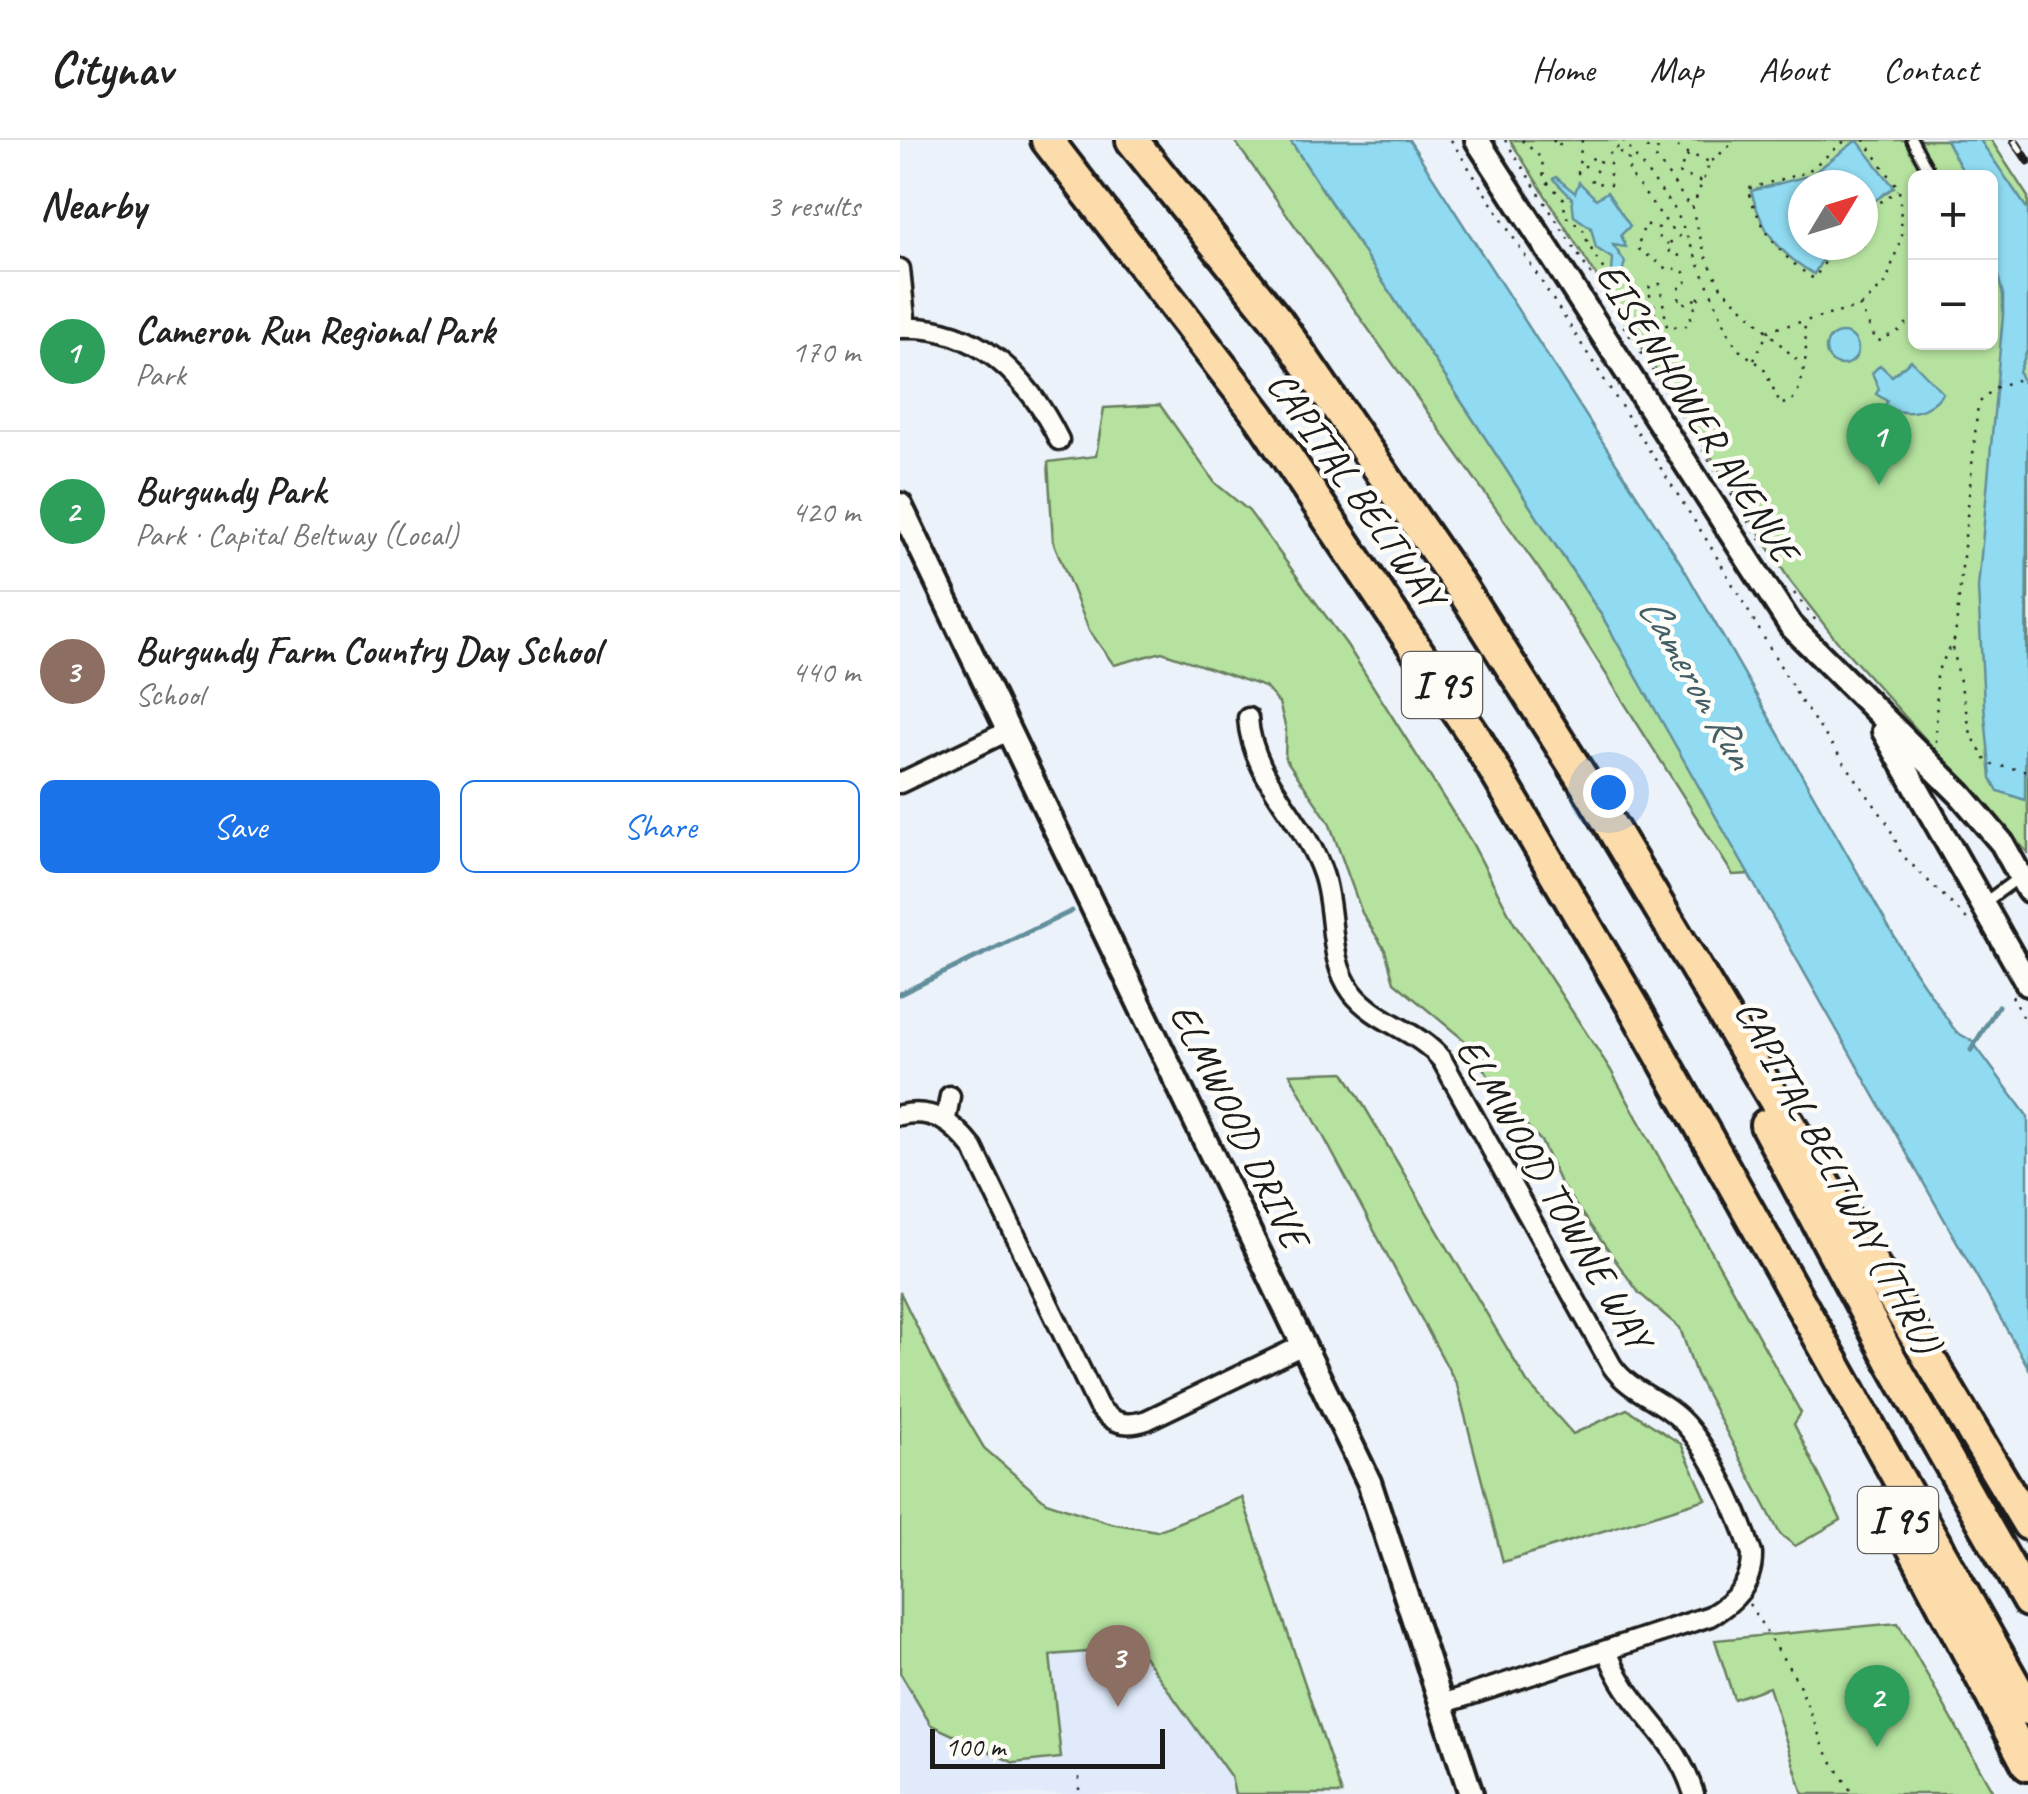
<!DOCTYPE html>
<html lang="en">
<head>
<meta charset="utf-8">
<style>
  body { margin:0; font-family:Caveat,sans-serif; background:#f6f6f6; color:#222 }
  .controls { position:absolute; right:30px; top:30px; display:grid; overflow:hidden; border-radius:15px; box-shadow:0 2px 8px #0004 }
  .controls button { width:90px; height:90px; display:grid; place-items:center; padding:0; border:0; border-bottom:2px solid #e0e0e0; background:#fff; color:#222; font:50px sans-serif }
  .compass { position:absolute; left:888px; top:30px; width:90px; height:90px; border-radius:50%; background:#fff; box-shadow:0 2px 8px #0004; rotate:52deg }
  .scale { position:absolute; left:30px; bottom:25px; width:235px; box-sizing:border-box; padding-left:10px; border:5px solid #1c1c1c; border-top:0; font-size:28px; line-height:35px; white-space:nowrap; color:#1c1c1c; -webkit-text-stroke:8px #fdfcf7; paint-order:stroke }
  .you { position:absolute; left:708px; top:652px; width:35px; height:35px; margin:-25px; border:8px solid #fff; border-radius:50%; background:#1a73e8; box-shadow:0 0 0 15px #1a73e833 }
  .badge { display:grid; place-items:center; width:65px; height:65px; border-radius:50%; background:#1a73e8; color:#fff; font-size:32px; font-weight:700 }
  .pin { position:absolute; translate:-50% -82px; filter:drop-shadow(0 2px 5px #0008) }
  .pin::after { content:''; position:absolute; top:52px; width:35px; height:30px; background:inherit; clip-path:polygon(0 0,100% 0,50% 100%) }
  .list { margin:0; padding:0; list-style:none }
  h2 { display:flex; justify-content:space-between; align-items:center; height:130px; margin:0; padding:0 40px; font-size:42px }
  h2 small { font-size:32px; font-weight:400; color:#767676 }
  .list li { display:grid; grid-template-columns:65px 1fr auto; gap:30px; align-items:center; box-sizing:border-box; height:160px; padding:0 40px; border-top:2px solid #e0e0e0 }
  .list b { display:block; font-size:38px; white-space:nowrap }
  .list p { margin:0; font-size:32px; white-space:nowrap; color:#767676 }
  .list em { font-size:32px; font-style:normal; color:#767676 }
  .actions { display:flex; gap:20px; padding:30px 40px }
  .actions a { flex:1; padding:22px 0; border:2px solid #1a73e8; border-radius:15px; text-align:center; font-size:35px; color:#1a73e8 }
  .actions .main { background:#1a73e8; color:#fff }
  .map { position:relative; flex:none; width:1128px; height:1654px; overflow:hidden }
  header { display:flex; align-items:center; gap:60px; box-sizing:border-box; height:140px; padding:0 50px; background:#fff; border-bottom:2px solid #e0e0e0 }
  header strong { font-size:48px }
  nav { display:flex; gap:55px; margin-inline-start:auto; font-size:35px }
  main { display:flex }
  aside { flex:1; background:#fff }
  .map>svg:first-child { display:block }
</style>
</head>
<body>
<header>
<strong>Citynav</strong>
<nav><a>Home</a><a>Map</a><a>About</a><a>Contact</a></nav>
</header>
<main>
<aside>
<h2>Nearby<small>3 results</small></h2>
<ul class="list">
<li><span class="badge" style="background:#2e9e5b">1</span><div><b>Cameron Run Regional Park</b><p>Park</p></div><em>170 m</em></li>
<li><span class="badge" style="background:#2e9e5b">2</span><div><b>Burgundy Park</b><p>Park · Capital Beltway (Local)</p></div><em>420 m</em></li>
<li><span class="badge" style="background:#8d6e63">3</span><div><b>Burgundy Farm Country Day School</b><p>School</p></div><em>440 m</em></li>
</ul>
<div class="actions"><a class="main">Save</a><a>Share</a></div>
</aside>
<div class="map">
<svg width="1128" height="1654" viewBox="0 0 1128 1654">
  <rect width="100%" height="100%" fill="#ecf2f9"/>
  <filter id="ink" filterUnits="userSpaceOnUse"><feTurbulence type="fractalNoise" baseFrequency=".01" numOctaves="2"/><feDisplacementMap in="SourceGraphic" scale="20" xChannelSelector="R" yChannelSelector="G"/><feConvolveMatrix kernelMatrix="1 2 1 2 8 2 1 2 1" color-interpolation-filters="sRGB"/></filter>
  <g filter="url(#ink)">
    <path fill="#e0eafa" d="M0,1476L161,1617L150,1515L238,1508L331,1637L335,1654H0Z"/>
    <path fill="#b5e29f" stroke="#687f5e" stroke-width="2.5" fill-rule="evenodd" d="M334,0H390L702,476L850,734L833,735L646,439Z
      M610,0H1091L1128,57V713L937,501L890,441ZM1016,38H1090V202H1016ZM903,45H963V105H903Z
      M260,265L315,343L349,371L447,505L572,703L614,783L710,929L901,1273L894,1284L941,1380L895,1406L880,1394L796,1234L780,1188L739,1153L661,1045L641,1001L601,958L570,905L494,842L485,810L462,773L429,682L385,618L386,589L379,563L365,547L262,512L214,525L189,490L153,401L148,322L196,316L204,268Z
      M444,932L627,1242L673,1294L727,1269L781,1304L806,1359L603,1422L557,1245L390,934Z
      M0,1152L39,1232L84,1308L146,1362L210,1383L257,1391L342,1357L442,1654H335L331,1637L238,1508L150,1515L161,1618L114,1623L31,1585L0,1533Z
      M998,1483L1094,1654H903L869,1547L834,1559L815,1500Z"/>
    <path fill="#90dbf1" stroke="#628f9c" stroke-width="2.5" d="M390,0H509L783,427L1010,824L1056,892L1072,901L1128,977V1227L702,476Z
      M957,0L994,47L963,69V45H903V105H931L914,134C878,113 862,91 851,51L911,35Z
      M1046,0H1080L1128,70V208L1119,232L1128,253L1125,660L1098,651L1091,638L1084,565L1078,448L1103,175V155L1091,108L1090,38L1066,37Z
      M656,37L675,53L679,42L696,59L707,52L730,86L721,95L726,107L713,105L725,122L720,139L712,132L713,119L696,108L691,88L674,76L672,58L653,39Z
      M926 209a16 16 0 1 1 32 0a16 16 0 1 1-32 0Z
      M1011,220L1043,253C1028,273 1007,277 985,267L987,261L976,254L979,249L972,233L980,225L992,236Z"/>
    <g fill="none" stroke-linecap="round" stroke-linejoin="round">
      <path stroke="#628f9c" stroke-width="5" d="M0,854L172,771
        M1071,910L1098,866"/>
      <defs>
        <path id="lane" d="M1012,0L1032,38
          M1084,763L1118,738"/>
        <path id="street" d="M0,129L6,188
          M0,188C77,184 128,237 159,300
          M348,578C352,640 404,677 423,734C436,772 427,819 452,852C476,883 517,889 542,920L712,1226C729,1251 758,1258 779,1278C809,1306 840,1375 852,1414C853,1444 834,1462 810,1476L542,1564
          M0,643L108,591
          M0,975C34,968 53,983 73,1008L198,1266C212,1284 226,1287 247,1280L403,1205
          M46,979L50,956
          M707,1510C728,1571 774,1590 794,1654"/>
        <path id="secondary" d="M577,0L891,486L1061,655L1102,703L1128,750
          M0,365L469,1342L571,1654
          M984,591L1128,844"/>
        <path id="highway" d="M147,0L360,277L575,597L736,871L1128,1569
          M232,0L378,182L562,449L687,646L1128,1384
          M866,985L991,1220L1128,1461
          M1010,1402L1128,1625"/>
      </defs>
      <use href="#lane" stroke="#1c1c1c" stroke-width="16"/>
      <use href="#street" stroke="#1c1c1c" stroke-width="25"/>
      <use href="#secondary" stroke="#1c1c1c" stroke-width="30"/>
      <use href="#highway" stroke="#1c1c1c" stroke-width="38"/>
      <path stroke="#1c1c1c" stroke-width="2.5" stroke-dasharray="2.5 8" stroke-linecap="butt" d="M551,0L808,402L902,563L988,684L1002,715L1068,780
        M605,0L863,404
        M622,0L642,19L644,39L664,59L665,76L683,89C687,105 706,138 720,146L729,140L732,143L727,158L750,170L745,180L757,172L747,148L760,144L767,187L787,186L800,155L790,163H779L780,144L786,142V134L779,128L769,130L737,108L745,84L759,88V97L768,104
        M653,0L658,7L662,0
        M682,0L678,33L695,16L700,22L691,42L710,45V11L721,6V14L729,20V33L777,96
        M723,0L776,71L831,199L839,210L863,227L881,265L895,258C906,233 908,210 904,183
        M739,0L752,13
        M764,0L754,15L791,68
        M769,0L784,12L810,22L792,69L806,117L821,147L902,225
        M788,15L778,33L802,42
        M812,21L836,0
        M963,74L998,50
        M936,105L914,139C877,114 862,90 847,49L907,32L946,0
        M780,116L770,112L768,104L784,93
        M961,166L986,143L1002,94L999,49L964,0
        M854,220L869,190L960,167L977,202L1000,190L1016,174
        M894,453L917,482
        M1053,508L1071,594L1088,624L1128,631
        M1036,602L1037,532L1055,498L1078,264L1094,248L1128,236
        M1112,856L1128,886
        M849,1464L898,1542L925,1610L953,1654
        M179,1637V1654"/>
      <use href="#lane" stroke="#fdfcf7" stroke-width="9"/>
      <use href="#street" stroke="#fdfcf7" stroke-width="18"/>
      <use href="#secondary" stroke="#fdfcf7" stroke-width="22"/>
      <use href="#highway" stroke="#fddcac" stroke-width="30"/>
      <defs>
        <path id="rail" d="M1114,0L1128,21"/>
      </defs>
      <use href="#rail" stroke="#1c1c1c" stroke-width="9"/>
      <use href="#rail" stroke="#fdfcf7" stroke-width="5" stroke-dasharray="15" stroke-linecap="butt"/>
    </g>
  </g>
  <g text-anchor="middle" stroke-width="9" stroke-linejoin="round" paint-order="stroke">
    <g fill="#fdfcf7" stroke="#605f5e" stroke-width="2.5">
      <rect x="502" y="512" width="80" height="66" rx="8"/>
      <rect x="958" y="1347" width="80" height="66" rx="8"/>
    </g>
    <g font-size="38" font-weight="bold" fill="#1c1c1c">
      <text x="542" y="558">I 95</text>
      <text x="998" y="1393">I 95</text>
    </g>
    <g font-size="40" fill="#1c1c1c" stroke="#fdfcf7">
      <text transform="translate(798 272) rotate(58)" y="14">EISENHOWER AVENUE</text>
      <text transform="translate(457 349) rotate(55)" y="14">CAPITAL BELTWAY</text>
      <text transform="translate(340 985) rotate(64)" y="14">ELMWOOD DRIVE</text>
      <text transform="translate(939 1036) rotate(62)" y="14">CAPITAL BELTWAY (THRU)</text>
      <text transform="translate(655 1053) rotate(60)" y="14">ELMWOOD TOWNE WAY</text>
    </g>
    <g font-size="42" font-style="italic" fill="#455f67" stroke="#fdfcf7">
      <text transform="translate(798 541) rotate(60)" y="15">Cameron Run</text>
    </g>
  </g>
</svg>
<div class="controls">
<button>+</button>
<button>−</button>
</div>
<svg class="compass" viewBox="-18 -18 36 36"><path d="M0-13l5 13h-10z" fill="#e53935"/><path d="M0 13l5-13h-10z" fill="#767676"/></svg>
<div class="scale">100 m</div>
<div class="you"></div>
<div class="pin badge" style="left:979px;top:345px;background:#2e9e5b">1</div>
<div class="pin badge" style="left:977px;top:1607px;background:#2e9e5b">2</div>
<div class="pin badge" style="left:218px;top:1567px;background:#8d6e63">3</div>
</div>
</main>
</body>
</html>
